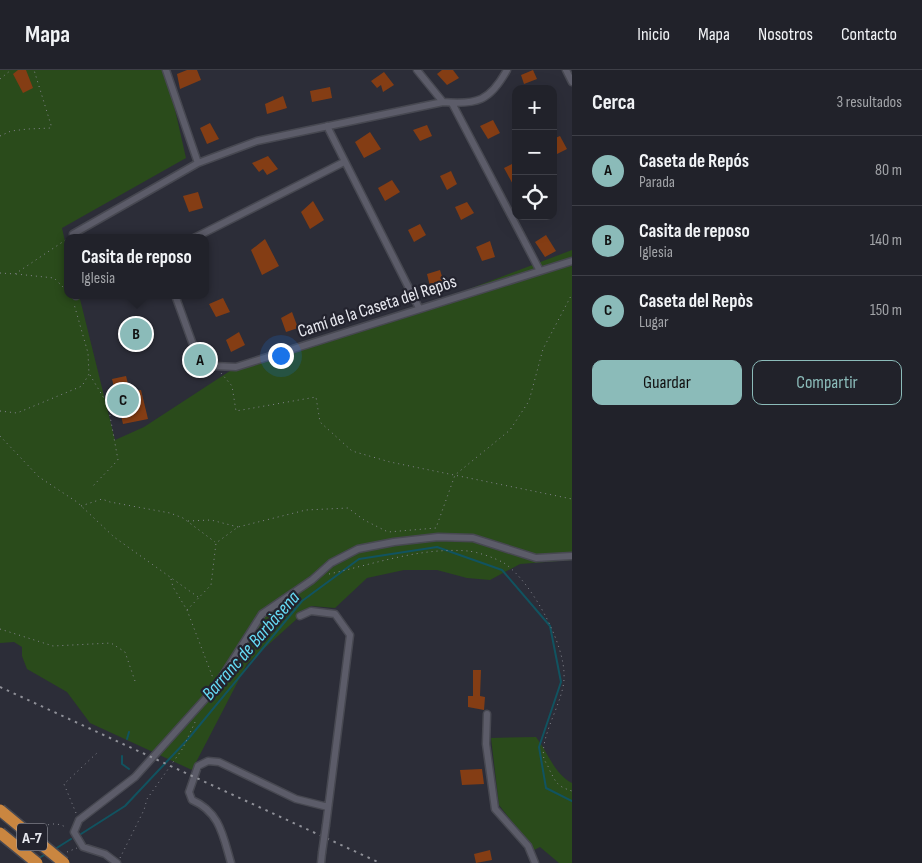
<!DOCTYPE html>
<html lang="es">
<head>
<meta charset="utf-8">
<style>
  body { margin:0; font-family:"Sofia Sans Condensed",sans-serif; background:#292a32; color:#f1f3f6 }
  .controls { position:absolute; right:15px; top:15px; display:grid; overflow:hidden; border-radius:10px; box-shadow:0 5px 20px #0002 }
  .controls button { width:45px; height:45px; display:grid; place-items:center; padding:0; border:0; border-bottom:1px solid #3e3f47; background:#21222a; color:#f1f3f6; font:25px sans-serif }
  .you { position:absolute; left:280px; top:285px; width:18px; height:18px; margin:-12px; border:4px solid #fff; border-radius:50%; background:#1a73e8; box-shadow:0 0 0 8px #1a73e833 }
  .badge { display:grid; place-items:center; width:32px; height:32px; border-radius:50%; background:#8bbbb9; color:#111; font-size:16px; font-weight:700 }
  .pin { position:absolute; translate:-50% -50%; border:2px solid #fff; box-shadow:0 1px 5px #0006 }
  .popup { position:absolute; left:64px; top:164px; width:145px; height:65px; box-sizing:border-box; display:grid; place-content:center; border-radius:10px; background:#21222a; filter:drop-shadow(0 1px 4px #0005); font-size:16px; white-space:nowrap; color:#a2a4a8 }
  .popup b { font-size:19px; color:#f1f3f6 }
  .popup::after { content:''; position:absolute; left:50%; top:100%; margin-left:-10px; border:10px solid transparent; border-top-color:#21222a }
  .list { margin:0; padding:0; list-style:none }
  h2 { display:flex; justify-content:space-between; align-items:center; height:65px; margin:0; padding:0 20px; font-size:21px }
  h2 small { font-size:16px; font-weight:400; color:#a2a4a8 }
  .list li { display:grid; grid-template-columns:32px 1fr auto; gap:15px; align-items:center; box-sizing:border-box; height:70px; padding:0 20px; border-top:1px solid #3e3f47 }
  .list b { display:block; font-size:19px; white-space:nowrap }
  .list p { margin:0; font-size:16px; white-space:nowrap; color:#a2a4a8 }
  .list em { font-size:16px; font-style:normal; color:#a2a4a8 }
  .actions { display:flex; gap:10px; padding:15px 20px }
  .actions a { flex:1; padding:11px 0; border:1px solid #8bbbb9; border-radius:10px; text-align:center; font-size:18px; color:#8bbbb9 }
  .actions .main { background:#8bbbb9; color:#111 }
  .icon { flex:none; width:28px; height:28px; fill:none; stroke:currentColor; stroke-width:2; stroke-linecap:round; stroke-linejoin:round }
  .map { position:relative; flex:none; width:572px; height:793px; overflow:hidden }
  header { display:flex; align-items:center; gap:30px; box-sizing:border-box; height:70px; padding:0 25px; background:#21222a; border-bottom:1px solid #3e3f47 }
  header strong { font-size:24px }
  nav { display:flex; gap:28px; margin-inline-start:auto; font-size:18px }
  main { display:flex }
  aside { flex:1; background:#21222a }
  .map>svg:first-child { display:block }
</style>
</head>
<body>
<header>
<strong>Mapa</strong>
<nav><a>Inicio</a><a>Mapa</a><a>Nosotros</a><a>Contacto</a></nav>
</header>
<main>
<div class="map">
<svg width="572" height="793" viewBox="0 0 572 793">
  <rect width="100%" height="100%" fill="#2c2d38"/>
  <path fill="#2a4b1b" d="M0,0H166L186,88L62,158L67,180V225H79L115,370L144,357L236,297L419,238L572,180V490L520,494L490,510L467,508L437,500H404L367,508L335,538L311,536L247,594L192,700L90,653L67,622L27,599L22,586V577L14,572L0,573Z
    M536,667C548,682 554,704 572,713V793H559L540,777L534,780L499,735L491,668Z"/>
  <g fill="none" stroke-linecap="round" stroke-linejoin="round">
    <path stroke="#115360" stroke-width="2" d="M127,669L129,662
      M122,686V694L129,699
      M81,764L125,736L189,668L302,531L359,489L437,477L502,500L550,556L561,612L539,677L546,718L572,731
      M55,779L71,769
      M37,789L46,784"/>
  </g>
  <path fill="#843d14" d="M18,0H26L33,18L23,23L13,4Z
    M187,0H197L201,10L180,19L177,4Z
    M442,0H453L459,8L447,15L437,4Z
    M533,0L537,9L524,14L521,5Z
    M384,2L394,15L383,22L381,15L377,18L371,11Z
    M330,17L332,28L312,32L310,21Z
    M283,26L287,38L267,44L265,34Z
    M493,50L500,63L488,69L480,56Z
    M210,53L219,69L207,74L200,58Z
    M427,55L432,66L420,71L413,60Z
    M370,62L381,79L364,88L355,72Z
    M560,66L567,79L553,86V69Z
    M268,86L278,99L267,105L263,99L259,102L252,93Z
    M514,93L516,97V120L504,98Z
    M451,101L457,114L447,120L440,106Z
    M392,110L400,122L385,131L378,118Z
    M198,122L203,138L189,142L183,126Z
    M313,131L324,150L310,159L301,142Z
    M467,132L474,143L461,150L455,137Z
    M420,154L426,165L414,172L408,160Z
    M546,165L556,181L545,187L535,172Z
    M265,169L279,196L262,205L251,180Z
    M490,171L495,187L482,191L476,177Z
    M440,200L444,213L430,216L427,204Z
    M223,228L230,242L216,247L209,234Z
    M292,242L298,258L286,262L281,248Z
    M239,262L245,275L231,282L226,270Z
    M126,306L130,322L141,320L148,349L123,354L112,309Z
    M473,600H481L480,626L485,627L484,640L468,637V626H473Z
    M482,699L484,714L462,715L460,700Z
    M490,780L492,790L476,793L474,784Z"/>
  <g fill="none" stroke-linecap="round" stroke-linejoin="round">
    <defs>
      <path id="minor" d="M166,0L198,93
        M417,0L443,32
        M566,0L572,12
        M452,33L540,201
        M327,56L419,238
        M73,164L198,93L257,71L443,32C477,35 490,31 507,0
        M194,168L344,92
        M175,225L196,283L214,296L236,297L572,191
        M76,226L77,225
        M300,546L311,541L335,544L350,565L326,755
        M487,644L486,674L495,739L528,776L535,793
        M117,793L105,784L83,777L74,762L79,750L135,707L215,618L262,544L312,510L331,493L358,479L394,472L438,467L473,468L536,488L572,486
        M231,793C223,766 220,742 192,730L189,722L198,696L208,691L219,692L296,729L328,737
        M321,793L322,783"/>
    </defs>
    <use href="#minor" stroke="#474851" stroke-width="9"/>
    <path stroke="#85868f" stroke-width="1" stroke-dasharray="1 4" stroke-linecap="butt" d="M0,9L11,0
      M0,66L11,61L28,59L51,58V55L34,0
      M0,203L15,204L67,169
      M16,204L54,208L67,221
      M221,303L232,316L236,341L316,327L320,352L352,381L390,392L572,429
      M90,305L108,335L118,390L91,418
      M0,341L17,343L82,316L89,304L88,283L74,234
      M0,366L39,407L77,432L114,467L198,527
      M81,436L102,429L110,432L170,443L183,448L215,472
      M188,451L211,450L238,457
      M329,504C374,494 421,477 468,481C478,482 495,488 504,493C531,511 566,575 564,608C564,631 539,667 544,689C545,692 548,695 549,699C556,712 556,716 572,721
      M171,509L173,517L187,540L213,608
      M187,540L211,515L216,473L238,457L306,440L348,438L364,450L388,462L436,458L455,405L510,360L529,331L543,279L572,224
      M0,559L53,576L111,573L125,582L136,614
      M76,743L64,714L98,682
      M39,759C48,753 58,752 67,758
      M67,782L77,778
      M120,788L144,740L147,729L183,678L196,650"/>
    <use href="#minor" stroke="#5c5c69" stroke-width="6"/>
    <path stroke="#8f9098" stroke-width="2" stroke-dasharray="2.5 5" stroke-linecap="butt" d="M0,617L380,793"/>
    <defs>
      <path id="minor-bridge" d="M322,783L326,755"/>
      <path id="motorway-bridge" d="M0,740L64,793
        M0,763L37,793"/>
    </defs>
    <use href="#minor-bridge" stroke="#474851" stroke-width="9" stroke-linecap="butt"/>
    <use href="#motorway-bridge" stroke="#474851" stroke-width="14" stroke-linecap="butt"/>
    <use href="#minor-bridge" stroke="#5c5c69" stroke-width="6"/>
    <use href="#motorway-bridge" stroke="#ca8640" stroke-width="11"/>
  </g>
  <g text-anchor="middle" stroke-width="4.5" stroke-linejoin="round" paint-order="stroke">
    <rect fill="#23232e" stroke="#acadb5" stroke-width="1" x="17" y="753.5" width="30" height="27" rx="4"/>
    <g font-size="16" font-weight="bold" fill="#e7e8ef">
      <text x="32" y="773">A-7</text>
    </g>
    <g font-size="18" fill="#e7e8ef" stroke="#23232e">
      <text transform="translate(377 236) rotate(-18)" y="6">Camí de la Caseta del Repòs</text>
    </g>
    <g font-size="19" font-style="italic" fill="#66dcf6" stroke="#23232e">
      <text transform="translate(250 575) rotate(-49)" y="7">Barranc de Barbàsena</text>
    </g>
  </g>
</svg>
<div class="controls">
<button>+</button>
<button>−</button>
<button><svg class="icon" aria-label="locate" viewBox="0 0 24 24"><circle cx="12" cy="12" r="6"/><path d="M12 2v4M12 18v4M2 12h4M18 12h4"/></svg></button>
</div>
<div class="you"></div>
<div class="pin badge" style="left:200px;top:290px">A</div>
<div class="pin badge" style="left:136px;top:264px">B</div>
<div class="popup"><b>Casita de reposo</b>Iglesia</div>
<div class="pin badge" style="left:123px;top:330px">C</div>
</div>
<aside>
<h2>Cerca<small>3 resultados</small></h2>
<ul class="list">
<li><span class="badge">A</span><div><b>Caseta de Repós</b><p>Parada</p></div><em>80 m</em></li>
<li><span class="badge">B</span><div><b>Casita de reposo</b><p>Iglesia</p></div><em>140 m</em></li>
<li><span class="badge">C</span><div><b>Caseta del Repòs</b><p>Lugar</p></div><em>150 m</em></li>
</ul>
<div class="actions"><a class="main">Guardar</a><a>Compartir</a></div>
</aside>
</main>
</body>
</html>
